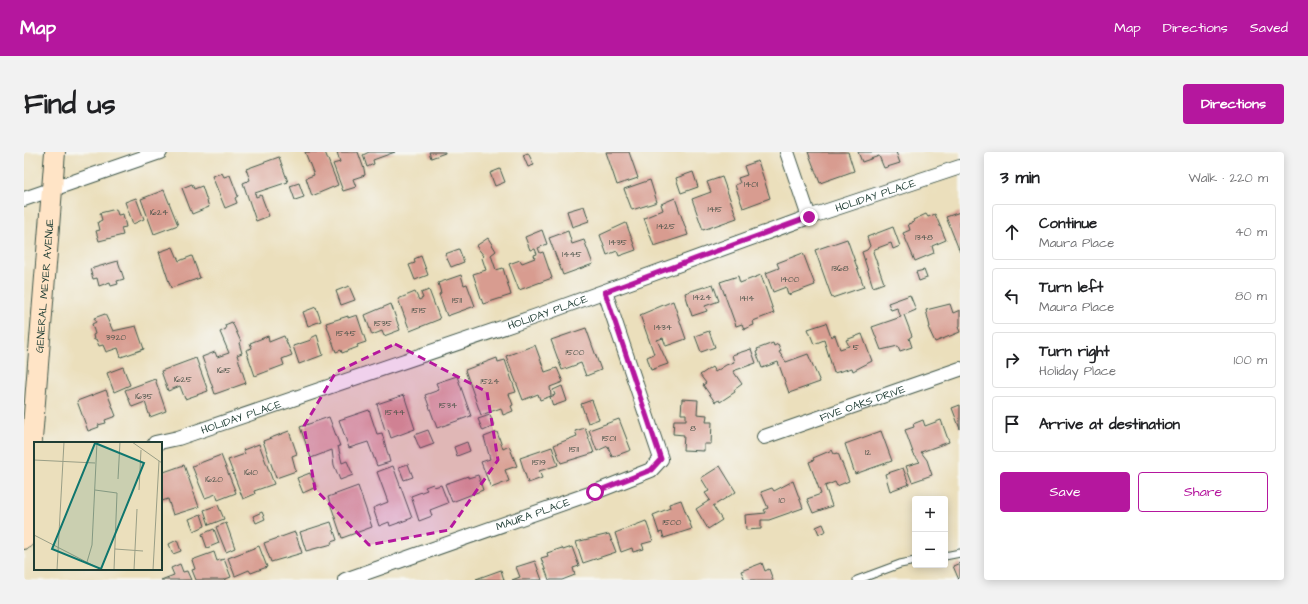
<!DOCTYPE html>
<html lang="en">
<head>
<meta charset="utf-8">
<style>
  body { margin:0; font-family:"Architects Daughter",sans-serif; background:#f2f2f2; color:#202124 }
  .controls { position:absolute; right:12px; bottom:12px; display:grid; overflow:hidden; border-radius:4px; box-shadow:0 2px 10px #0003 }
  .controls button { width:36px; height:36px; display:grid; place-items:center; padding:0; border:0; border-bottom:1px solid #e0e0e0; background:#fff; color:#202124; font:20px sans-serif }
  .stop { position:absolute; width:12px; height:12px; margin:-9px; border:3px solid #b5179e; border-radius:50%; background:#fff }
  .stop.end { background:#b5179e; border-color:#fff; box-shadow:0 1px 4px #0008 }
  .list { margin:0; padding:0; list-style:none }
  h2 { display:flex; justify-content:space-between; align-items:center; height:52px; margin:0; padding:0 16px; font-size:17px }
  h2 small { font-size:13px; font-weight:400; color:#757577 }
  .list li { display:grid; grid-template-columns:26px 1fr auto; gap:12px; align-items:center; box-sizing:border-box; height:56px; margin:0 8px 8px; padding:0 8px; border:1px solid #e0e0e0; border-radius:4px }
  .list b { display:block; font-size:15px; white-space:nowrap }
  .list p { margin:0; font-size:13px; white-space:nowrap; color:#757577 }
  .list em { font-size:13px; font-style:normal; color:#757577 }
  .actions { display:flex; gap:8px; padding:12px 16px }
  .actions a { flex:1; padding:9px 0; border:1px solid #b5179e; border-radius:4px; text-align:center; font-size:14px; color:#b5179e }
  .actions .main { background:#b5179e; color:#fff }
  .icon { flex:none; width:22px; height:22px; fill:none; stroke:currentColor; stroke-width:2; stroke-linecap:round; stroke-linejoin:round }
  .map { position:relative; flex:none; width:936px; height:428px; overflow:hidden; border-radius:4px }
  header { display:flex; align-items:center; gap:24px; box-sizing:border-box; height:56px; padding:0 20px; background:#b5179e; color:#fff }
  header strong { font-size:19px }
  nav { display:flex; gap:22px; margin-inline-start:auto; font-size:14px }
  .intro { display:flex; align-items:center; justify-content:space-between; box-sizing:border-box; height:96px; padding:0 24px }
  h1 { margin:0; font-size:28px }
  .button { padding:10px 18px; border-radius:4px; background:#b5179e; color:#fff; font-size:14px; font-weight:700 }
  main { display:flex; gap:24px; padding:0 24px }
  aside { flex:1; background:#fff; border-radius:4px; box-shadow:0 2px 10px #0003 }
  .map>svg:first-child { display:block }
</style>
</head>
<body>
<header>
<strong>Map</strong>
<nav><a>Map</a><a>Directions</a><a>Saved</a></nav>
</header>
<div class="intro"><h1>Find us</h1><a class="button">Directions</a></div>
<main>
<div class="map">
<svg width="936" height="428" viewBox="0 0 936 428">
  <rect width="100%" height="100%" fill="#f6f6f2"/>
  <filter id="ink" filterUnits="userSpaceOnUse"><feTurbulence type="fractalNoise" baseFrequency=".025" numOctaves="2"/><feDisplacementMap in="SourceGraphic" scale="8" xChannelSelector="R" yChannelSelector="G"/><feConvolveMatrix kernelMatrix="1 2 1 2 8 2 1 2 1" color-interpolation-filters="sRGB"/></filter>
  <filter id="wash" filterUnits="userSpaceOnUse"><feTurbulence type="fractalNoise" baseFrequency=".012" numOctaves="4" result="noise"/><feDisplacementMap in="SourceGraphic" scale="16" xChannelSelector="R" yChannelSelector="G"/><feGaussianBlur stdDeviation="0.9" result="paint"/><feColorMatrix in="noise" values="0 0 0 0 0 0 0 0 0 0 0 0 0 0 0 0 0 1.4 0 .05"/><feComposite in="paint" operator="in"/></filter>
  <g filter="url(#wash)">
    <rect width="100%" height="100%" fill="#ebdfbc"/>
    <g id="blocks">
      <path fill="#d89c90" d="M281,0H301L314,33L288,44L282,26L290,23Z
        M313,0H334L340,17L341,23L329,27L332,35L319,39L309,12L316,10Z
        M345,0H371L349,8L350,12L343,15L339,3Z
        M405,0H421V1L407,6Z
        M582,0H605L614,26L593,33Z
        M784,0H824L830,19L796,31Z
        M834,0H872L876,11L860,16L855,4L838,10Z
        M504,1L510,13L504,15L499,3Z
        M255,5L264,30L231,41L232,45L237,43L245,64L232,69L219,31L226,28L222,17Z
        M734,9L746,46L719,56L711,33L716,31L714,26L723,23L720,14Z
        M476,17L481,30L471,34L466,21Z
        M669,20L674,35L657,41L652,26Z
        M198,21L200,25L206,23L214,44L211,46L213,51L201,56L188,24Z
        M698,25L713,66L679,78L668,47L687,40L683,30Z
        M626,28L633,50L608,58L600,37Z
        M275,31L280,45L271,48L266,34Z
        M168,32L170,37L178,34L185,55L168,62L158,36Z
        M140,38L154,73L130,82L117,47Z
        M112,46L120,67L109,72L101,50Z
        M651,46L664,83L630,94L620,66L639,58L637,52Z
        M560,54L565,69L548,75L543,59Z
        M92,57L94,63L99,62L102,75L97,76L99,83L75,89L72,79L76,78L74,70L78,68L76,61Z
        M936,60V100L922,65Z
        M902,62L904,65L911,62L922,88L908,94L910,101L891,109L879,81L886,78L884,72L890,70L889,68Z
        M602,71L612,98L595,104L593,99L583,103L576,83Z
        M869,75L876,94L869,97L867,91L851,97L849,100L860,131L849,135L838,100L843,98L846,94L843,85Z
        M518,78L523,92L514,96L516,101L519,100L528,126L495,138L485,112L496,108L498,111L511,106L510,103L513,102L511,97L506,98L501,85Z
        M544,79L548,92L560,88L569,112L539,123L525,86Z
        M464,86L472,99L467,103L472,118L479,116L487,143L459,152L449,122L462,118L458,106L460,104L452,94Z
        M823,87L840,135L808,146L791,98Z
        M149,95L155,109L168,104L176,126L147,136L135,100Z
        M435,97L440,110L427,115L421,102Z
        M779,101L791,133L764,143L762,135L749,140L742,121L755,116L753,111Z
        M397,104L404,123L391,128L385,113L391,111L390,107Z
        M94,109L100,127L93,129L94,132L87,134L86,130L75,134L73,126L69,127L66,117Z
        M900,118L903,126L895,129L892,120Z
        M437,123L440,133L443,132L451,154L423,164L415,142L417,141L414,131Z
        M737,123L750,161L729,169L730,173L720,177L718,172L712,174L696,130L714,124L716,131Z
        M689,132L695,149L681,154L683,159L668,164L661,141Z
        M325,134L331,148L317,153L312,139Z
        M405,138L416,167L386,179L374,147L391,140L395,148L399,146L397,141Z
        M886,143L892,158L880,163L888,184L885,186L888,195L876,199L874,194L857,198L848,175L877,165L873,156L867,158L864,151Z
        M649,149L662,187L642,194L639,186L633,188L644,212L627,218L623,205L630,202L616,163Z
        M367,152L376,178L360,184L358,179L348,183L341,163Z
        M926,152L929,161L936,158V174L934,175L936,180L911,190L904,175H906L902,158Z
        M292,155L297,169L284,174L279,160Z
        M81,162L89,179L112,174L120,197L97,205L94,196L82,200L79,193L75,194L72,187L70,188L69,183L71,182L68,172L72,170L70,166Z
        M333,163L342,190L333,193L334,195L318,201L317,198L312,200L302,171L324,164V166Z
        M208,170L217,190L215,191L218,201L213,203L222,231L191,242L178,205L191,200L193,205L205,201L196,180L202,177L201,173Z
        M802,171L807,185L811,183L816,197L825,194L822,188L838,182L848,209L829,219L828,216L810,221L800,188L790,192L784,177Z
        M562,176L577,218L562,224L557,211L538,218L527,188Z
        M685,179L691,195L677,200L671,184Z
        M293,183L299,203L275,212L269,194L287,188V186Z
        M244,184L245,190L260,184L268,203L258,207L260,213L231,224L222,198L228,196L226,191Z
        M749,191L750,194L754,192L757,199L755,200L762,210L784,202L796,230L765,241L754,210L738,216L732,200L734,199L733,197Z
        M511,193L521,220L533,216L539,230L526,235L527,244L516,248L514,242L499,248L482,204Z
        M727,197L732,211L709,219L718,232L710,238L711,240L696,250L695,248L691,250L679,233L682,231L676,223L688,215L691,220L702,213L710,210L708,203Z
        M172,206L184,239L161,247L156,234L144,239L137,219Z
        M473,206L474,210L481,208L492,240L485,242L489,253L487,254L489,259L479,263L477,256L457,263L441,218Z
        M99,215L106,233L90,240L83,221Z
        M433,224L447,264L413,276L401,243L415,238L412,231Z
        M131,227L142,259L126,265L121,250L108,255L101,238Z
        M538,234L543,249L529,254L526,245L531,243L529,238Z
        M82,238L92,264L81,268L82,271L74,273L75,275L64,279L53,249Z
        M380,243L391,277L367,286L364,277L361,278L353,252Z
        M658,247L674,248L673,262L683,263L682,270H688L687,292H680V299L659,298L660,283L649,282L650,268H662V262H657Z
        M568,248L575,267L564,271L557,252Z
        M936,253V277L928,256Z
        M345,258L353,282L358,281L366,310L353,314L344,290L325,296L315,268Z
        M466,263L470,274L459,279L454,267Z
        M305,265L316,294H314L318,311L323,309L329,323L316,328L310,313L308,298L287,306L276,275Z
        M595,267L607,298L588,305L584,294L573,299L565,278Z
        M899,268L901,274L917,268L925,290L897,300L903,308L908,323L888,330L882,314L896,310L890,303L881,278L890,275L889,272Z
        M561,276L570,301L537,311L530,293L553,284L551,279Z
        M404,278L410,292L396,297L390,283Z
        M265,279L273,302L268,304L272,319L252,326L239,289Z
        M857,279L868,309L831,322L821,292Z
        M473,280L479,297L485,294L493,314L481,318L485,329L467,336L457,310L466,307L460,285Z
        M443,290L446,299L433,304L430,295Z
        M235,292L250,332L230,339L231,342L219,347L204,308L221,302L219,298Z
        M528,295L534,313L515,319L518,326L504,331L496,306Z
        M808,298L810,302L814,301L825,329L813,334L811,330L801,334L808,354L789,361L783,347L797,342L785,310L790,308L789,306Z
        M197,303L212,341L194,348L192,342L181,346L168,314Z
        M384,312L389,325L380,328L375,315Z
        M160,313L175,355L149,363L144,347L138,349L137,345V321Z
        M369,314L388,366L366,374L365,370L355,374L349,356L364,350L353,320Z
        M696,314L712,340L689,354L698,368L684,377L672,357L686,348L681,341L685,339L677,326Z
        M879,316L885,332L866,339L861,322Z
        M286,321L292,335L279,341L273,326Z
        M454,323L459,338L428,350L421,332L444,324V326Z
        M769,329L779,356L745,368H737V377L722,378L721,363L742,361L740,358L744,356L737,340L748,336L750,339Z
        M409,332L410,335L417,333L424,351L406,358L408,364L395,369L387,344L403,338L401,335Z
        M334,334L348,375L318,386L304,345Z
        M657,348L668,377L640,386L638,380L635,381L629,363L646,356L645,352Z
        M194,353L200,367L185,373L180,358Z
        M238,360L241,367L232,371L229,364Z
        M177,362L181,374L170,379L165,367Z
        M622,369L629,389L618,392L620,397L609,400L608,396L597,400L591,381Z
        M307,370L313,388L307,390L308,392L282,399L276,380Z
        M202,371L211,396L202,400L192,375Z
        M799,372L802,379L795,382L792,375Z
        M190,377L195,391L183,396L178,382Z
        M271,380L278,401L247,410L240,391Z
        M585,382L592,400L559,411L552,390Z
        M153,388L157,399L149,402L145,392Z
        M235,394L243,415L227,421L225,418L211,424L204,406Z
        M548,395L555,414L549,416L551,423L538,428H525L517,406L524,404L523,401L538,396L539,398Z
        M190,400L193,409L200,407L207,425L199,428H172L168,418L171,417L168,408Z
        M511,409L518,428H488L496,425L492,415Z
        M738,411L741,419L745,417L749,428H721L717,419Z
        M936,411V428H935L929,414Z
        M156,412L159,420L163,419L167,428H137L150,423L147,416Z
        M477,418L480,428L452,427Z"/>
    </g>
  </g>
  <g filter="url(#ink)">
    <use href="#blocks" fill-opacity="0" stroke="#3e5548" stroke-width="1"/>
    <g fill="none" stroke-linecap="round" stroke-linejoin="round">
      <defs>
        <path id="lane" d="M921,404L936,401
          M833,428L876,412L891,409"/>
        <g id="street">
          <path d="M763,0L785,65"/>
          <path d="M0,47L136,0"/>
          <path id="s1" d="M740,285L936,217"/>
          <path id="s2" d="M131,291L154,286L510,165L785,65L936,15"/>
          <path id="s3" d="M321,428L571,340L627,318L637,307L581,140"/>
        </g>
        <g id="secondary">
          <path id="s4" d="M0,387L31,0"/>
        </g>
      </defs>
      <use href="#lane" stroke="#3e5548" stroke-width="9"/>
      <use href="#street" stroke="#3e5548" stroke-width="16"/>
      <use href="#secondary" stroke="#3e5548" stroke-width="22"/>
      <use href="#lane" stroke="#fff" stroke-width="7"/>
      <use href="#street" stroke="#fff" stroke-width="14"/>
      <use href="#secondary" stroke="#ffe4c6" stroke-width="20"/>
    </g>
  </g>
  <g fill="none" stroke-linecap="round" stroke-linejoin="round" filter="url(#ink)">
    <path stroke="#b5179e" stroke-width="5" d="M571,340L627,318L637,307L581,140L785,65"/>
  </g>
  <path fill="#b5179e" fill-opacity="0.2" stroke="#b5179e" stroke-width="3" stroke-dasharray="8 5" stroke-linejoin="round" d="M371,192L463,240L474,308L425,378L345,393L291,337L280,274L312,220Z"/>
  <g text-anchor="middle" stroke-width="3.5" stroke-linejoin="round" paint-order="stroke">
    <g font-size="9" fill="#4d554b">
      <text x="727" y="35">1401</text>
      <text x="691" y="60">1415</text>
      <text x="135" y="63">1624</text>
      <text x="642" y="77">1425</text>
      <text x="900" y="88">1348</text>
      <text x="594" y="93">1435</text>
      <text x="548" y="105">1445</text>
      <text x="816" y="119">1368</text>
      <text x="766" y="130">1400</text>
      <text x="678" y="148">1424</text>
      <text x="723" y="149">1414</text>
      <text x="433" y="151">1511</text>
      <text x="395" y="161">1515</text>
      <text x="359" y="174">1535</text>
      <text x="639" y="178">1434</text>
      <text x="322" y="184">1545</text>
      <text x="92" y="188">3920</text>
      <text x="832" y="198">5</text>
      <text x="551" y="203">1500</text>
      <text x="200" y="221">1615</text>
      <text x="159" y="230">1625</text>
      <text x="466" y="232">1524</text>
      <text x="120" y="247">1635</text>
      <text x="424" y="256">1534</text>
      <text x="371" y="263">1544</text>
      <text x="669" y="279">8</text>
      <text x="585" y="289">1501</text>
      <text x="550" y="300">1511</text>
      <text x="844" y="303">12</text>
      <text x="515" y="313">1519</text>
      <text x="227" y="323">1610</text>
      <text x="190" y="330">1620</text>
      <text x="758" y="351">10</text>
      <text x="648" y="373">1500</text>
    </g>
    <g font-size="11" fill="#1f3d34" stroke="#f6f6f2">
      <text dy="4" stroke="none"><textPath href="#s2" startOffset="762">HOLIDAY PLACE</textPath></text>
      <text dy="4" stroke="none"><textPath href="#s4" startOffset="254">GENERAL MEYER AVENUE</textPath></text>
      <text dy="4" stroke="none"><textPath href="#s2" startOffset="414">HOLIDAY PLACE</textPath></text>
      <text dy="4" stroke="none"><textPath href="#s1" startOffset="104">FIVE OAKS DRIVE</textPath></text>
      <text dy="4" stroke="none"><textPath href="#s2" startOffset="90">HOLIDAY PLACE</textPath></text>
      <text dy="4" stroke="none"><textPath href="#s3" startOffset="199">MAURA PLACE</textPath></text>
    </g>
  </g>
  <g transform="translate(10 290)">
    <rect width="128" height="128" fill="#ebdfbc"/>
    <path fill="none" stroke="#999e86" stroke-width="1" d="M98,0L128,21M0,18L61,21M84,37L86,0M61,48L83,51L80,128M105,48L107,8M0,93L68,128M81,107L109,109M53,120L58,103L63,0M23,128L30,0M100,128L103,67M119,128L125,19"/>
    <path fill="#0f766e" fill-opacity="0.15" stroke="#0f766e" stroke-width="2" d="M61,1L110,21L67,127L18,107Z"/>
    <rect width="128" height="128" fill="none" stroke="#1f3d34" stroke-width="2"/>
  </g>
</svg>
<div class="controls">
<button>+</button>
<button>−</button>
</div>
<div class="stop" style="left:571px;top:340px"></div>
<div class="stop end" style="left:785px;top:65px"></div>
</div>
<aside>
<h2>3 min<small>Walk · 220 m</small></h2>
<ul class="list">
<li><svg class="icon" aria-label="ahead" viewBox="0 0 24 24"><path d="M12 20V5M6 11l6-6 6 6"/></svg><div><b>Continue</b><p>Maura Place</p></div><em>40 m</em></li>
<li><svg class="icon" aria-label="left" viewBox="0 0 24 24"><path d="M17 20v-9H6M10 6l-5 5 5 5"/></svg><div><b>Turn left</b><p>Maura Place</p></div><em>80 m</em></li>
<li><svg class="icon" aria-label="right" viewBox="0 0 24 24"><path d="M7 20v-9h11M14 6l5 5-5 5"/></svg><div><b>Turn right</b><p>Holiday Place</p></div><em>100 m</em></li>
<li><svg class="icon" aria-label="arrive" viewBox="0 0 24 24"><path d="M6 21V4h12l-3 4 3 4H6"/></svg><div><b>Arrive at destination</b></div></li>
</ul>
<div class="actions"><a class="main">Save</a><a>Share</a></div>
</aside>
</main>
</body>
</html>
